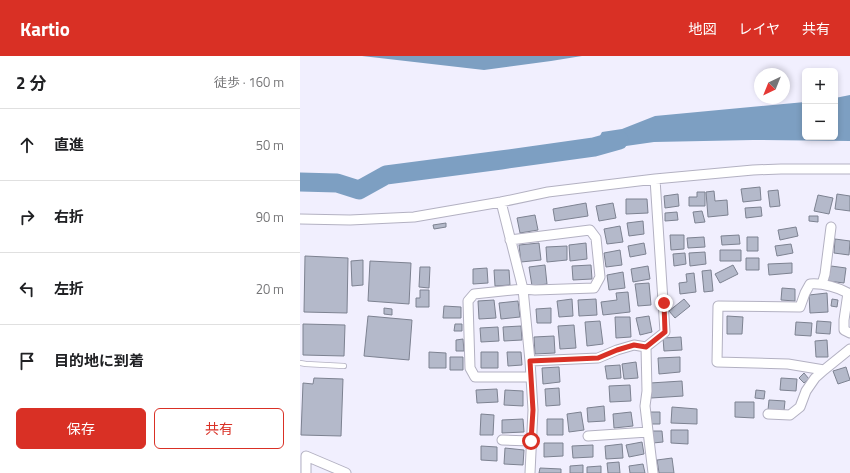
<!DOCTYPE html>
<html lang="ja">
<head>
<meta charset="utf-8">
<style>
  body { margin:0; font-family:"Titillium Web","Noto Sans JP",sans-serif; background:#f2f2f2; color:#202124 }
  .controls { position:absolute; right:12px; top:12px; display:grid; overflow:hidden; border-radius:6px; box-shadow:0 2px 6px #0003 }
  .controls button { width:36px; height:36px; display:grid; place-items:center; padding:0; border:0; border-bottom:1px solid #e0e0e0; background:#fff; color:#202124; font:20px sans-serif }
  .compass { position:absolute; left:454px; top:12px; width:36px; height:36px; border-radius:50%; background:#fff; box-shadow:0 2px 6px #0003; rotate:223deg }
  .stop { position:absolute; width:12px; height:12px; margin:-9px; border:3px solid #d93025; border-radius:50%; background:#fff }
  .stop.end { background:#d93025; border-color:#fff; box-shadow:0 1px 4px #0008 }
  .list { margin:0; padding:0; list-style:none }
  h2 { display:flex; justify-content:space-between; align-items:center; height:52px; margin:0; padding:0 16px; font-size:17px }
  h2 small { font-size:13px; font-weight:400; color:#757577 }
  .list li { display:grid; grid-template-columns:26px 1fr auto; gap:12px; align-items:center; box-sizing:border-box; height:72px; padding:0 16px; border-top:1px solid #e0e0e0 }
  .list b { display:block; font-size:15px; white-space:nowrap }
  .list em { font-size:13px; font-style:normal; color:#757577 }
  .actions { display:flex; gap:8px; padding:12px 16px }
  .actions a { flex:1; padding:9px 0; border:1px solid #d93025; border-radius:6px; text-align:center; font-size:14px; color:#d93025 }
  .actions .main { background:#d93025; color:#fff }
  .icon { flex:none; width:22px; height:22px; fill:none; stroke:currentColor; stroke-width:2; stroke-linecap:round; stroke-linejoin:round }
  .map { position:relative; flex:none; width:550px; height:417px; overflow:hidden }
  header { display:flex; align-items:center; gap:24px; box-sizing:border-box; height:56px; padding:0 20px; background:#d93025; color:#fff }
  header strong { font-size:19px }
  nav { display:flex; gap:22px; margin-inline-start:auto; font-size:14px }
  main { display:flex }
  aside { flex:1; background:#fff }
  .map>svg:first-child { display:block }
</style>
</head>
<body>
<header>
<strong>Kartio</strong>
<nav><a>地図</a><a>レイヤ</a><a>共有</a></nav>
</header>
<main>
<aside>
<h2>2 分<small>徒歩 · 160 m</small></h2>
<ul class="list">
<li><svg class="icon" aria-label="ahead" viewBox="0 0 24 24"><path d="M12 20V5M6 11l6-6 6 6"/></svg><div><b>直進</b></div><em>50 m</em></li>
<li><svg class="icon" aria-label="right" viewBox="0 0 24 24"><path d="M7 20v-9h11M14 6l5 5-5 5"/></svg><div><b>右折</b></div><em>90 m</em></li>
<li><svg class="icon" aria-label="left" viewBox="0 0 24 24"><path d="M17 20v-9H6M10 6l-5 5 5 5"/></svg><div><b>左折</b></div><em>20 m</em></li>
<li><svg class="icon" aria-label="arrive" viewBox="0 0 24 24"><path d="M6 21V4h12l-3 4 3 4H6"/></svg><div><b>目的地に到着</b></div></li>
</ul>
<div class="actions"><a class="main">保存</a><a>共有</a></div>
</aside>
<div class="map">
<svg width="550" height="417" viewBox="0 0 550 417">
  <rect width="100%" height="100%" fill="#f1effe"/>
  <path fill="#7d9fc2" d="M62,0H282L251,5L184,14Z
    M550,39V85L453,84L354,86L305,93L294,91L302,76L322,73L355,60L505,46V81H535V42Z"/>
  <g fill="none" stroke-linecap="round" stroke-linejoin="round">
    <path stroke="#7d9fc2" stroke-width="19" d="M0,126L37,127L59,134L86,119L201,104L294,91L319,84"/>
  </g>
  <path fill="#b4b9ca" stroke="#7d8291" d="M460,131L461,144L443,146L441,133Z
    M478,134L480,150L470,151L468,135Z
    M414,135L415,145L427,144L428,159L408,161L406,136Z
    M397,136H405V150H389V141H397Z
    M378,138L379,150L365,152L364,140Z
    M537,138L550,140V155L535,153Z
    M518,139L533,142L529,158L514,155Z
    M326,143H347L348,157L326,158Z
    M286,147L288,160L255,165L253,153Z
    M313,147L316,162L299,165L296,150Z
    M461,151L462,160L446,162L445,152Z
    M402,155L405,166L395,167L393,156Z
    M377,156L378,164L365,165V157Z
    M235,159L238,174L220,177L217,162Z
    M509,160H518V166L509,165Z
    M343,165L344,178L329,180L327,167Z
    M146,167V171L134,173L133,169Z
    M320,170L323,186L307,188L304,173Z
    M496,171L498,180L480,184L478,174Z
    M370,179H384V193L371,194Z
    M439,179L440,188L422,189L421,180Z
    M404,181L405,191L388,192L387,182Z
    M447,181H458V195H447Z
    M535,183L550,185L549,199L534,197Z
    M239,187L241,204L221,206L219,189Z
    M286,187L287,203L270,205L269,189Z
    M344,187L346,198L330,201L328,190Z
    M491,188L493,197L477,200L475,190Z
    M267,190V204L247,206L246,191Z
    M320,194L322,209L306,211L304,197Z
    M420,194H441V205H420Z
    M405,196L406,208L390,210L389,197Z
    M385,197L386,208L374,210L373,198Z
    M5,200L48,202L47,257L4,256Z
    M446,202H459V214H446Z
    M63,204V229L52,230L51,205Z
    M70,205L111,207L109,248L68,245Z
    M492,207V217L469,219L468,208Z
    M245,209L247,228L232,230L229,211Z
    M291,209L292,223L273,224L272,210Z
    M433,209L438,218L420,227L415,218Z
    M348,210L350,223L333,226L331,213Z
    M531,210L546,212L544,227L528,225Z
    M120,211H130L129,232L119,231Z
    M187,212L188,227L173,228V213Z
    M194,214H209L210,229L195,230Z
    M411,214L413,235L404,236L402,215Z
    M323,216L325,232L309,234L307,219Z
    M394,217L396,236L380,238L379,227L387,226L386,218Z
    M349,227L351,249L338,250L335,228Z
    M482,232L495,233V245L481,244Z
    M120,234H129V251H116V242H120Z
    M328,236L330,256L303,259L301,246L317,244L316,237Z
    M527,237L528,256L510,257L509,239Z
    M272,243L273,260L259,261L257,245Z
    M296,243L297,259L279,260L278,244Z
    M384,243L390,250L375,262L369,255Z
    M532,243L538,244L537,251L531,250Z
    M194,244L196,262L179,263L178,245Z
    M218,245L220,261L201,263L199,247Z
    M144,250L161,251V262H143Z
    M84,252L92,253V259L84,258Z
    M251,252V267H237L236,253Z
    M68,260L112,264L109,304L64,300Z
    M349,260L352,276L340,279L336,262Z
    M427,260L443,261L442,278H427Z
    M315,261H330L331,281L316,282Z
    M300,265L303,288L287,290L285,266Z
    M517,265L531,266L530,278L516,277Z
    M496,266L512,267L511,280L495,279Z
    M3,268L45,269L44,300L3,299Z
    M155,268H162V275H154Z
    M274,269L276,292L260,293L258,270Z
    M221,270L222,284L204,285L203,271Z
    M198,271L199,285L181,286L180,272Z
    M254,280L255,297L235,298L234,281Z
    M381,281L382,294L364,295L363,282Z
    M163,283L164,295H156V284Z
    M527,284L528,301H516L515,285Z
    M129,296L146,297V312H129Z
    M181,296H198V312H181Z
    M207,296H221L222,309L208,310Z
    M150,301H163V314H150Z
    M380,301V316L359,318L358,302Z
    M336,306L338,322L324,323L322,308Z
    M320,309L321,322L307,323L305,310Z
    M259,311L260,326L243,328L242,312Z
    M546,311L550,324L538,328L533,315Z
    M504,317L509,323L504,327L499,322Z
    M14,322L43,323L41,380L1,379L3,327L13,328Z
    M481,322L497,323L496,335L480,334Z
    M382,325L383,340L351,342L350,327Z
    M330,329L331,345L310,346L309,330Z
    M259,332L260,349L246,350L245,333Z
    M197,333L198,346L177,347L176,334Z
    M205,334L223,335V350L204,349Z
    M456,334L465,335L464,343L455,342Z
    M469,344L485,345L484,355L468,354Z
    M435,346H454V362L435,361Z
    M304,350L305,365L288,366L287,352Z
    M372,351L397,353V368L371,367Z
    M281,356L284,374L269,376L267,358Z
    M331,356L333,370L314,372L313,358Z
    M350,356H360V368H351Z
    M181,358L194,359L193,379H180Z
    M223,363L224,376L202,377V364Z
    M247,363H263V379H247Z
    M371,374H388V388L371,387Z
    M352,375H362L363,386L353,387Z
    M342,386L344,398L329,401L326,389Z
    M244,387H263V400L244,401Z
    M322,388L323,402L306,403L305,390Z
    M293,389V401L273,402L272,390Z
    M181,390L197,391V405L181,404Z
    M205,392L224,394L223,409L204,408Z
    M372,402L374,417H359L357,404Z
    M319,406L320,417H308L307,407Z
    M343,408L345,417H330L329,410Z
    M283,409V417H270V410Z
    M301,410V417H287V411Z
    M240,412L261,413V417H239Z"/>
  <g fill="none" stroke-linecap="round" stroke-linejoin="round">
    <defs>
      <path id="service" d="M0,307L6,308L44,310"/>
      <path id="minor" d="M201,146L223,233L230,305L298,302L317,294L334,289L346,291
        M0,163L50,164L114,161L201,146L248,136L355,123L453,114L481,113H550
        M210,184L290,174L296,182L300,221L294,232L235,234L223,233L174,238L168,245L170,312L175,321H231
        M522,228L525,218L531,171
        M550,277L544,274V264L548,237C536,231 524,227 510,228L505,237L500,251L418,250L417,306L488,308L524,314L550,293
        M468,358L490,359L500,351L506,335L515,322L524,314
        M288,380L348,376
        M202,384L231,385
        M6,417V400L46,417
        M230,417L233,354L230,305
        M353,417L345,350L347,335L346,291L365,276L355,123"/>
    </defs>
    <use href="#service" stroke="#b3b1c2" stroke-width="6"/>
    <use href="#minor" stroke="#b3b1c2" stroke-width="11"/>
    <use href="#service" stroke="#fff" stroke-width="4.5"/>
    <use href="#minor" stroke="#fff" stroke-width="9"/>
  </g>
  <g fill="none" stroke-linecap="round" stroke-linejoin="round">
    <path stroke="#d93025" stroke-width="5" d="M231,385L233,354L230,305L298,302L317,294L334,289L346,291L365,276L364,247"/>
  </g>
</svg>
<div class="controls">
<button>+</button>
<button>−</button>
</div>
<svg class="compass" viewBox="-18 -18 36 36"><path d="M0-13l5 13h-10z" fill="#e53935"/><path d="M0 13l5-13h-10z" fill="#757577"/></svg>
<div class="stop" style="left:231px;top:385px"></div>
<div class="stop end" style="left:364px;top:247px"></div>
</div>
</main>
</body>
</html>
